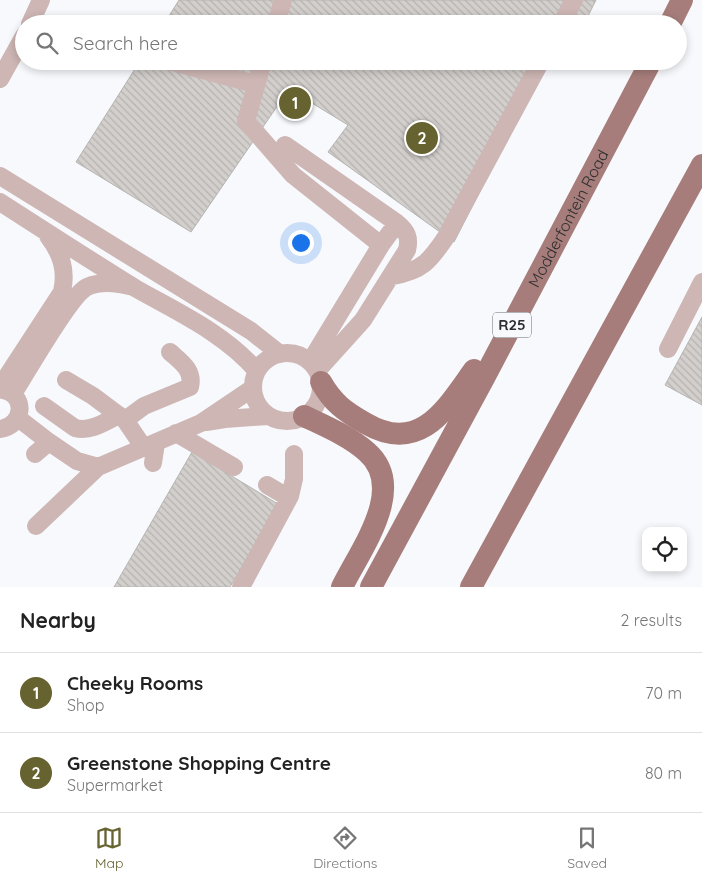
<!DOCTYPE html>
<html lang="en">
<head>
<meta charset="utf-8">
<style>
  body { margin:0; font-family:Quicksand,sans-serif; background:#f6f6f6; color:#222 }
  .controls { position:absolute; right:15px; bottom:15px; display:grid; overflow:hidden; border-radius:10px; box-shadow:0 2px 8px #0003 }
  .controls button { width:45px; height:45px; display:grid; place-items:center; padding:0; border:0; border-bottom:1px solid #e0e0e0; background:#fff; color:#222; font:25px sans-serif }
  .you { position:absolute; left:300px; top:242px; width:18px; height:18px; margin:-12px; border:4px solid #fff; border-radius:50%; background:#1a73e8; box-shadow:0 0 0 8px #1a73e833 }
  .badge { display:grid; place-items:center; width:32px; height:32px; border-radius:50%; background:#666330; color:#fff; font-size:16px; font-weight:700 }
  .pin { position:absolute; translate:-50% -50%; border:2px solid #fff; box-shadow:0 1px 5px #0006 }
  .list { margin:0; padding:0; list-style:none }
  h2 { display:flex; justify-content:space-between; align-items:center; height:65px; margin:0; padding:0 20px; font-size:21px }
  h2 small { font-size:16px; font-weight:400; color:#767676 }
  .list li { display:grid; grid-template-columns:32px 1fr auto; gap:15px; align-items:center; box-sizing:border-box; height:80px; padding:0 20px; border-top:1px solid #e0e0e0 }
  .list b { display:block; font-size:19px; white-space:nowrap }
  .list p { margin:0; font-size:16px; white-space:nowrap; color:#767676 }
  .list em { font-size:16px; font-style:normal; color:#767676 }
  .icon { flex:none; width:28px; height:28px; fill:none; stroke:currentColor; stroke-width:2; stroke-linecap:round; stroke-linejoin:round }
  .map { position:relative; flex:none; width:702px; height:587px; overflow:hidden }
  .search { position:absolute; background:#fff; box-shadow:0 2px 8px #0003; left:15px; right:15px; top:15px; height:55px; display:flex; align-items:center; gap:12px; box-sizing:border-box; padding:0 18px; border-radius:28px; color:#767676; font-size:19px }
  .sheet { height:225px; background:#fff }
  nav { display:flex; justify-content:space-around; align-items:center; box-sizing:border-box; height:70px; border-top:1px solid #e0e0e0; background:#fff; font-size:14px; color:#767676 }
  nav a { display:grid; justify-items:center; gap:2px }
  nav .on { color:#666330 }
  .map>svg:first-child { display:block }
</style>
</head>
<body>
<div class="map">
<svg width="702" height="587" viewBox="0 0 702 587">
  <defs>
    <pattern id="building-back-hatch" width="6" height="6" patternUnits="userSpaceOnUse" patternTransform="scale(1.25)"><rect width="6" height="6" fill="#d2cfcc"/><path d="M-1 5l2 2M0 0l6 6M5-1l2 2" fill="none" stroke="#b5b2b0"/></pattern>
  </defs>
  <rect width="100%" height="100%" fill="#f7f9fd"/>
  <path fill="url(#building-back-hatch)" stroke="#b6b4b1" d="M179,0H596L584,24H164Z
    M140,61H547L454,242L328,152L348,125L289,89L191,232L76,162Z
    M702,317V405L665,385Z
    M192,452L278,504L230,587H114Z"/>
  <g fill="none" stroke-linecap="round" stroke-linejoin="round">
    <path stroke="#cdb6b4" stroke-width="18" d="M30,24L41,0
      M276,24L283,0
      M561,24L574,0
      M169,61L255,84
      M263,61L246,121L293,175L381,245
      M0,79L24,36
      M285,145L397,223C407,231 410,238 407,250L363,320L317,371
      M0,176L251,331L280,354
      M0,202C45,231 90,260 135,288C179,313 224,333 257,371
      M392,276C422,271 430,261 446,237L541,61
      M668,349L702,282
      M253 387a34 34 0 1 1 68 0a34 34 0 1 1-68 0Z
      M310,362L381,245L397,223
      M66,380L93,396L125,420L144,448
      M0,387L62,292C67,270 61,253 48,236
      M13,394C26,374 70,295 87,287C101,281 115,283 129,286
      M44,406L75,428C91,432 105,422 119,415
      M18,418L49,442L77,461L98,467L201,423L253,388
      M125,420L144,406L190,387C194,370 181,362 170,352
      M206,422L225,419L267,416
      M0,429C24,426 27,395 3,390
      M176,433L234,467
      M35,454L49,442
      M153,463L156,443
      M267,485L289,498
      M36,526L98,467
      M241,587L290,496L294,479V454"/>
    <g stroke="#a67d7a" stroke-width="22">
      <path d="M670,24L682,0"/>
      <path d="M321,382C333,403 344,411 365,423C420,455 446,409 474,370"/>
      <path d="M304,416C325,426 349,436 367,452C408,488 360,550 342,587"/>
      <path id="s1" d="M371,587L484,378L651,61"/>
      <path d="M471,587L702,165"/>
    </g>
  </g>
  <g text-anchor="middle" stroke-width="5" stroke-linejoin="round" paint-order="stroke">
    <rect fill="#f7f9fd" stroke="#6a6b6e" stroke-width="1" x="493" y="312.5" width="38" height="25" rx="4"/>
    <g font-size="15" font-weight="bold" fill="#2e2e30">
      <text x="512" y="330">R25</text>
    </g>
    <g font-size="16" fill="#2e2e30" stroke="#f7f9fd">
      <text dy="6" stroke="none"><textPath href="#s1" startOffset="418">Modderfontein Road</textPath></text>
    </g>
  </g>
</svg>
<div class="controls">
<button><svg class="icon" aria-label="locate" viewBox="0 0 24 24"><circle cx="12" cy="12" r="6"/><path d="M12 2v4M12 18v4M2 12h4M18 12h4"/></svg></button>
</div>
<div class="you"></div>
<div class="pin badge" style="left:295px;top:103px">1</div>
<div class="pin badge" style="left:422px;top:138px">2</div>
<div class="search"><svg class="icon" aria-label="search" viewBox="0 0 24 24"><circle cx="10" cy="10" r="6"/><path d="M15 15l6 6"/></svg>Search here</div>
</div>
<section class="sheet">
<h2>Nearby<small>2 results</small></h2>
<ul class="list">
<li><span class="badge">1</span><div><b>Cheeky Rooms</b><p>Shop</p></div><em>70 m</em></li>
<li><span class="badge">2</span><div><b>Greenstone Shopping Centre</b><p>Supermarket</p></div><em>80 m</em></li>
</ul>
</section>
<nav>
<a class="on"><svg class="icon" aria-label="map" viewBox="0 0 24 24"><path d="M3 6l6-2 6 2 6-2v14l-6 2-6-2-6 2zM9 4v14M15 6v14"/></svg>Map</a>
<a><svg class="icon" aria-label="directions" viewBox="0 0 24 24"><path d="M12 3l9 9-9 9-9-9zM9 14v-3h6M13 9l2 2-2 2"/></svg>Directions</a>
<a><svg class="icon" aria-label="saved" viewBox="0 0 24 24"><path d="M7 4h10v16l-5-4-5 4z"/></svg>Saved</a>
</nav>
</body>
</html>
